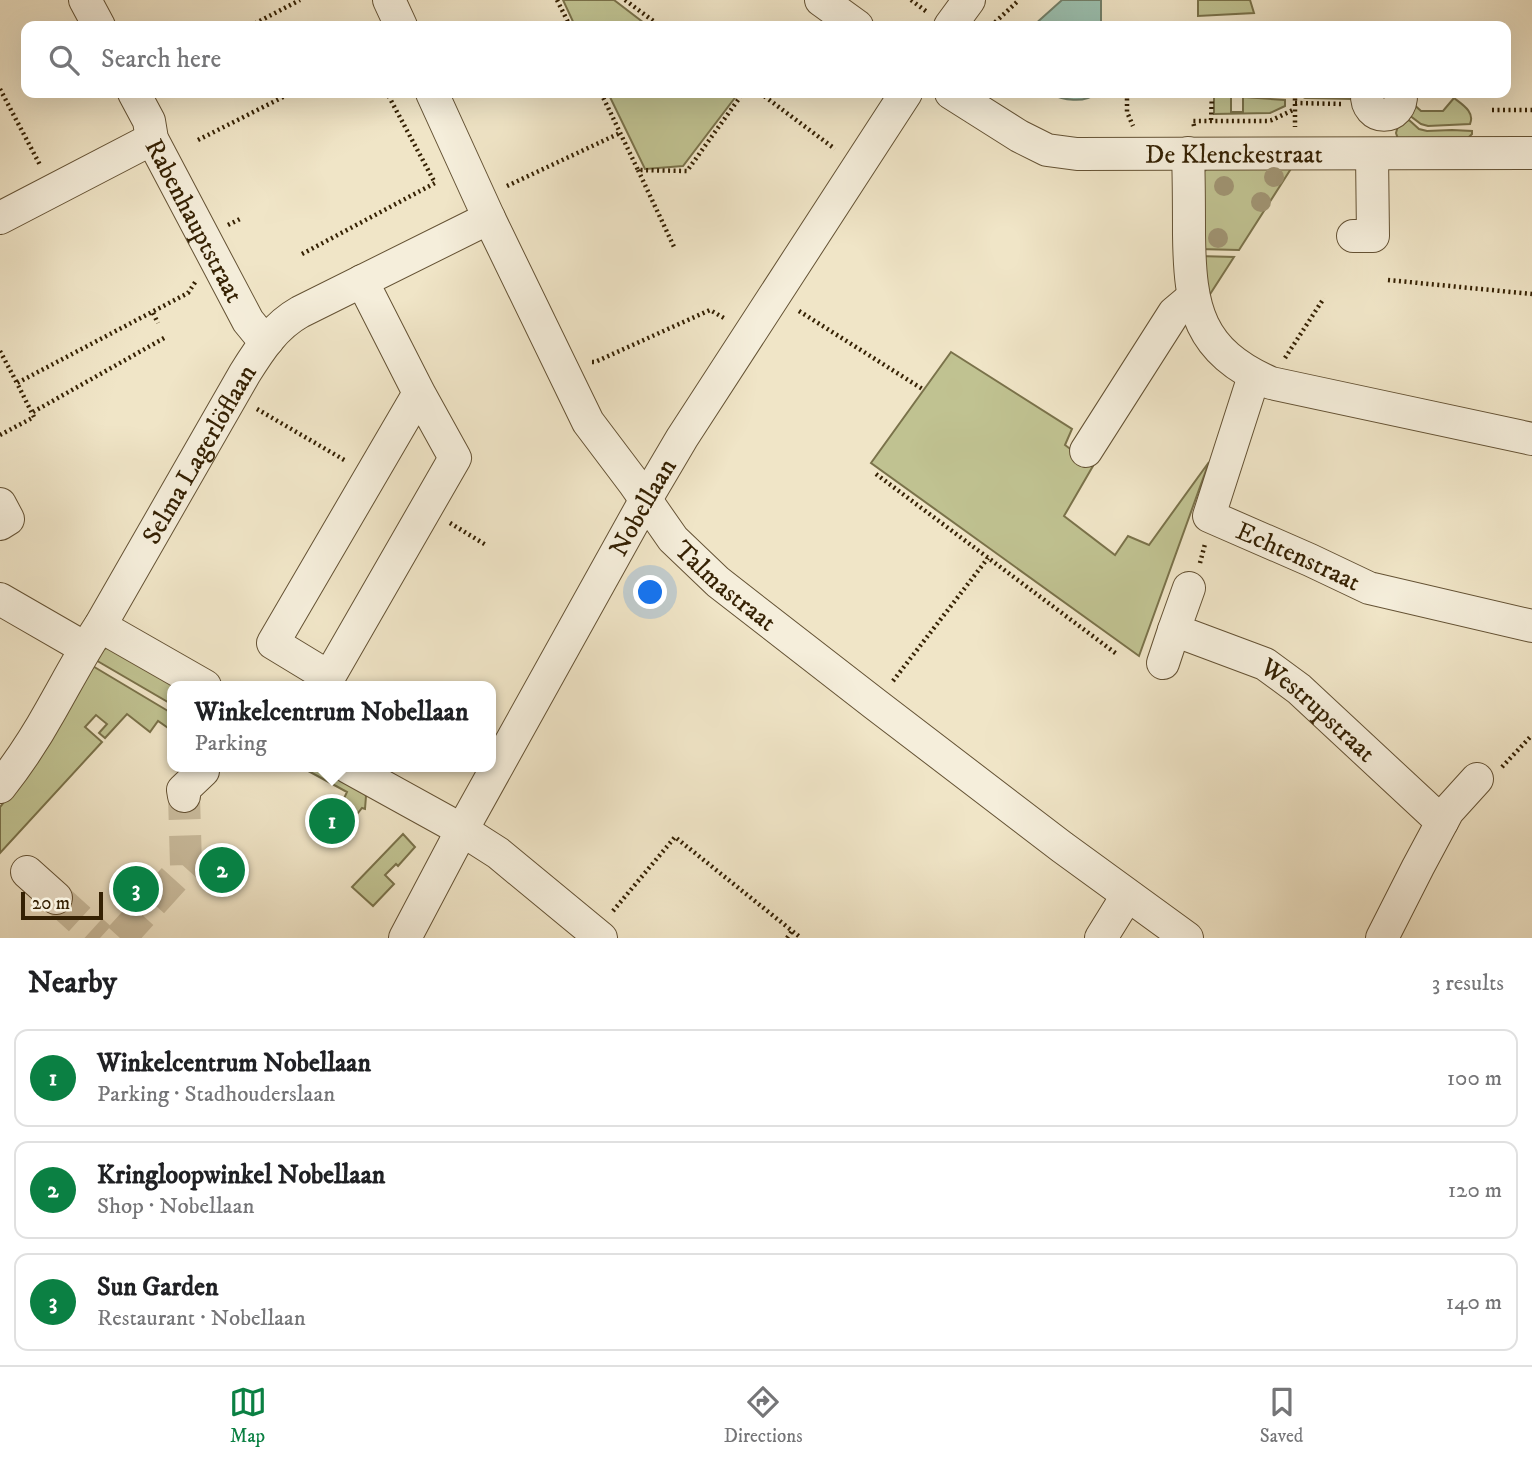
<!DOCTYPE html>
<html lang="en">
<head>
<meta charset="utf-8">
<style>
  body { margin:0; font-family:"IM FELL DW Pica",serif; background:#f2f2f2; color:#202124 }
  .scale { position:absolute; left:21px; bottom:18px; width:82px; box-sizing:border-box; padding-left:7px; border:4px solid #352103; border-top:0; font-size:19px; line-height:24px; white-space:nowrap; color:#352103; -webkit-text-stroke:5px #f5eedb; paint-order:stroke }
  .you { position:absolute; left:651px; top:593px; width:24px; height:24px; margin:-18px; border:5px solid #fff; border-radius:50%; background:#1a73e8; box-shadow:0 0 0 10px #1a73e833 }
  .badge { display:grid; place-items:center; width:46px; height:46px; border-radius:50%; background:#0b8043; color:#fff; font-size:23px; font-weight:700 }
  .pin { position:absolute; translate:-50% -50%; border:4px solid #fff; box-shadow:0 2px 7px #0006 }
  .popup { position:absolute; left:167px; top:681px; width:329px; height:91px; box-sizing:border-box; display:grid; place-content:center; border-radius:14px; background:#fff; filter:drop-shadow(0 2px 5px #0005); font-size:23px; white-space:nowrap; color:#757577 }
  .popup b { font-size:26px; color:#202124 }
  .popup::after { content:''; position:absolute; left:50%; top:100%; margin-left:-14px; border:14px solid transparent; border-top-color:#fff }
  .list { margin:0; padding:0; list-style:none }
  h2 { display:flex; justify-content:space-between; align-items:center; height:91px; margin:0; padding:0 28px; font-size:30px }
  h2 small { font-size:23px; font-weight:400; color:#757577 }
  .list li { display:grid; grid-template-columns:46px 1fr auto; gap:21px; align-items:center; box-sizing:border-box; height:98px; margin:0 14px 14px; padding:0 14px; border:2px solid #e0e0e0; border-radius:14px }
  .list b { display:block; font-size:26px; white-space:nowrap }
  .list p { margin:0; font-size:23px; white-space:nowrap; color:#757577 }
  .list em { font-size:23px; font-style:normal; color:#757577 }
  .icon { flex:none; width:38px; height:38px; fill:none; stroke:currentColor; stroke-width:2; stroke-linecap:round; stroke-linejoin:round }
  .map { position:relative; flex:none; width:1532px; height:938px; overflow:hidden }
  .search { position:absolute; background:#fff; box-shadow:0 7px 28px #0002; left:21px; right:21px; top:21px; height:77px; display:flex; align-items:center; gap:18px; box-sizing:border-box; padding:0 24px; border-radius:14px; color:#757577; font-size:26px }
  .sheet { height:427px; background:#fff }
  nav { display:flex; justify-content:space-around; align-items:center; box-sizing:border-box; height:98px; border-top:2px solid #e0e0e0; background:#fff; font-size:19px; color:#757577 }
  nav a { display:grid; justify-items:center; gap:4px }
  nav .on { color:#0b8043 }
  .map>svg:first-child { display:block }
</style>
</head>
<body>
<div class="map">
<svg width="1532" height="938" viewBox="0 0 1532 938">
  <rect width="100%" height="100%" fill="#f0e5c7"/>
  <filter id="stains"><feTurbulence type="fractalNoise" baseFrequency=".00286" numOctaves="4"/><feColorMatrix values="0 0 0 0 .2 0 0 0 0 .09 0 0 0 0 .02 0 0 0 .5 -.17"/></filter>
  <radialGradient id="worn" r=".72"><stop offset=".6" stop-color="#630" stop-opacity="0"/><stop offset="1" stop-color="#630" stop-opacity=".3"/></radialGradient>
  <path fill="#c0c291" stroke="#7a724a" stroke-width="2" d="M563,0H614L648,26H575Z
    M1198,0H1250L1254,13L1198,16Z
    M608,93H734L737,95L683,166L645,169Z
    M1301,93H1359L1352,99L1305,98L1301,96Z
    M1214,96H1231V112H1243V97L1285,100V106L1270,113L1214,114Z
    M1454,98C1463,105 1475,112 1470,124L1428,126L1421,124L1409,115V100L1421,111H1443Z
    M1409,120L1419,129L1427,131L1452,130L1472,131V134L1464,142L1398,139L1396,133L1399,122Z
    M1294,164L1239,250L1198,249L1200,175L1210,166Z
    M1198,256L1234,257L1205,302Z
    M951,352L1072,429L1065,445L1093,466L1064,516L1115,555L1128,536L1149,545L1209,462L1139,656L871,463Z
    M109,647L180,686H173V705L94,659L101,650Z
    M91,665L173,714V728L171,730L158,721L150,732L127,714L105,738L99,733L107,724L96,715L85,727L102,742L0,853V807L21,781Z
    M301,767H325L360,786L366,796L365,809L362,808L358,813L351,815L339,809L347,792Z
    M403,834L415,847L398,866L396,864L385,875L394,884L373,906L352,887Z"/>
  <path fill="#9bc0af" stroke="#72806a" stroke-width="2" d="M1062,0H1101V26H1033Z
    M1048,93H1097C1084,104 1063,100 1048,93Z"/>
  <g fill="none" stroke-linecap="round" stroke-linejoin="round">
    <path stroke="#cbbea0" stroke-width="32" stroke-dasharray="32 16" stroke-linecap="butt" d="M56,898L100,938
      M120,938L186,865L184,796"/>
    <defs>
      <g id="minor">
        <path d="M85,0L99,26"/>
        <path d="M389,0L401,26"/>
        <path d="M821,0L857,26"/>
        <path d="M950,26L969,0"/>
        <path id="s1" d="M134,93L149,121L152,139L248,321L257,332L268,340"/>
        <path id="s2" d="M432,93L489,218L588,422L634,483L673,539L718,582L875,704L1062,847L1187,938"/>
        <path id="s3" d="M951,93L1019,136L1047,150L1077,154L1532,153"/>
        <path d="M1367,93C1365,122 1403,122 1401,93"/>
        <path d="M1188,153C1189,181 1189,208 1189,235C1190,309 1198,351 1271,383L1532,439"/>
        <path d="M0,218L152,139"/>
        <path d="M1353,236H1373L1372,154"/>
        <path d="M362,281L419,393L273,643L329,677L455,458L419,393"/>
        <path id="s4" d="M1254,376L1209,516L1310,560L1369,588L1532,626"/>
        <path d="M1086,451L1174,313L1193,297"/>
        <path d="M0,504L8,519L0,524"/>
        <path id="s5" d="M1189,588L1174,630L1265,664L1299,689L1442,822"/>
        <path d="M0,599L85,648"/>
        <path d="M100,626L205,686"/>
        <path d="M1163,663L1174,630"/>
        <path d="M348,767L462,830L498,853L601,938"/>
        <path id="s6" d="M0,787C19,763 36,737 51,710C67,682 82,653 100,626L245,373C260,349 275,326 300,312L489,218"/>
        <path d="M184,796L183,790L203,771L200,767"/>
        <path d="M27,872L56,898"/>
        <path id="s7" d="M405,938L462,830L646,499L682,438L906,93"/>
        <path d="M1101,938L1127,896"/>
        <path d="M1382,938L1418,867L1448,811L1477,779"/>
      </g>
    </defs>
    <use href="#minor" stroke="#645234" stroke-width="34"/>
    <path stroke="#352103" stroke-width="4.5" stroke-dasharray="2 3.5" stroke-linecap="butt" d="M557,0L570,26
      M625,0L660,26
      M911,0L927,12
      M250,26L300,0
      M991,26L1019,0
      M0,89L40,165
      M601,93L638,170L687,171L743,93
      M760,93L835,149
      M1127,93V112L1133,126
      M1295,93V127
      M1295,103L1342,104
      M1492,110H1532
      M1211,120L1212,93
      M1194,126L1193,121H1267L1272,120L1295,109
      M198,140L291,93
      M638,170L675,249
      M507,186L620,133
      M228,225L240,219
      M302,254L435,183L387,93
      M1388,280L1532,294
      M799,311L924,390
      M153,313L158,323
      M0,351L17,383
      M1285,358L1324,298
      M592,362H595L710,310L724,318
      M257,409L346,461
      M33,412L166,337
      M0,435L34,417L17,383L188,293L196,281
      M876,474L1118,655
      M450,523L486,545
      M1200,563L1205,544
      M893,681L988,558
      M1502,767L1532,735
      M613,911L675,837L801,938
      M787,938L792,931"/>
    <use href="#minor" stroke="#f5eedb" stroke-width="32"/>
  </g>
  <g fill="#a09473">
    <circle cx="1274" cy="177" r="10"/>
    <circle cx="1224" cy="186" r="10"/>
    <circle cx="1261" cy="202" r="10"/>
    <circle cx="1218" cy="238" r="10"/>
  </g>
  <g text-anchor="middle" stroke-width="5" stroke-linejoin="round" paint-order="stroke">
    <g font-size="26" fill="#352103" stroke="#f5eedb">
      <text dy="9" stroke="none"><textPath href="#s3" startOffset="299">De Klenckestraat</textPath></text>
      <text dy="9" stroke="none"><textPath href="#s1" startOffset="142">Rabenhauptstraat</textPath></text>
      <text dy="9" stroke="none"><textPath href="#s6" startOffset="388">Selma Lagerlöflaan</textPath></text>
      <text dy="9" stroke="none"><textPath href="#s7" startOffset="492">Nobellaan</textPath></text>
      <text dy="9" stroke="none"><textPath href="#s4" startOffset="245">Echtenstraat</textPath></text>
      <text dy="9" stroke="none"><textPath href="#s2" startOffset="579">Talmastraat</textPath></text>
      <text dy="9" stroke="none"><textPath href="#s5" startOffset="212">Westrupstraat</textPath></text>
    </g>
  </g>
  <rect width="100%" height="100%" filter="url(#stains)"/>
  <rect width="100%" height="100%" fill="url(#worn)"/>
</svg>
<div class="scale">20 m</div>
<div class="you"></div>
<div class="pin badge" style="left:332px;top:821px">1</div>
<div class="popup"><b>Winkelcentrum Nobellaan</b>Parking</div>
<div class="pin badge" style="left:222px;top:870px">2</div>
<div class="pin badge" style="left:136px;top:889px">3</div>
<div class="search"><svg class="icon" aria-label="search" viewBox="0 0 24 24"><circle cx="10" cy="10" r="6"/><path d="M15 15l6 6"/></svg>Search here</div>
</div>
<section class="sheet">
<h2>Nearby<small>3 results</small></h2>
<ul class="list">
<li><span class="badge">1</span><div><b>Winkelcentrum Nobellaan</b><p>Parking · Stadhouderslaan</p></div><em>100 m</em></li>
<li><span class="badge">2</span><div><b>Kringloopwinkel Nobellaan</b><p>Shop · Nobellaan</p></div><em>120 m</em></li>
<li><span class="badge">3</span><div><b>Sun Garden</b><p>Restaurant · Nobellaan</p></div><em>140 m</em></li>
</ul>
</section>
<nav>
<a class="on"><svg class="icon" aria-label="map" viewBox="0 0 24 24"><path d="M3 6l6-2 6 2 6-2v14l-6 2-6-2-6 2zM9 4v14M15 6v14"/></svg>Map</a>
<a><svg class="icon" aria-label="directions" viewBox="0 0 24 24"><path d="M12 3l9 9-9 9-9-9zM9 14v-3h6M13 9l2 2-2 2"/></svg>Directions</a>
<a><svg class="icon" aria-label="saved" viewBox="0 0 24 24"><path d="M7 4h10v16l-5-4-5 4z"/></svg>Saved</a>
</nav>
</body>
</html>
